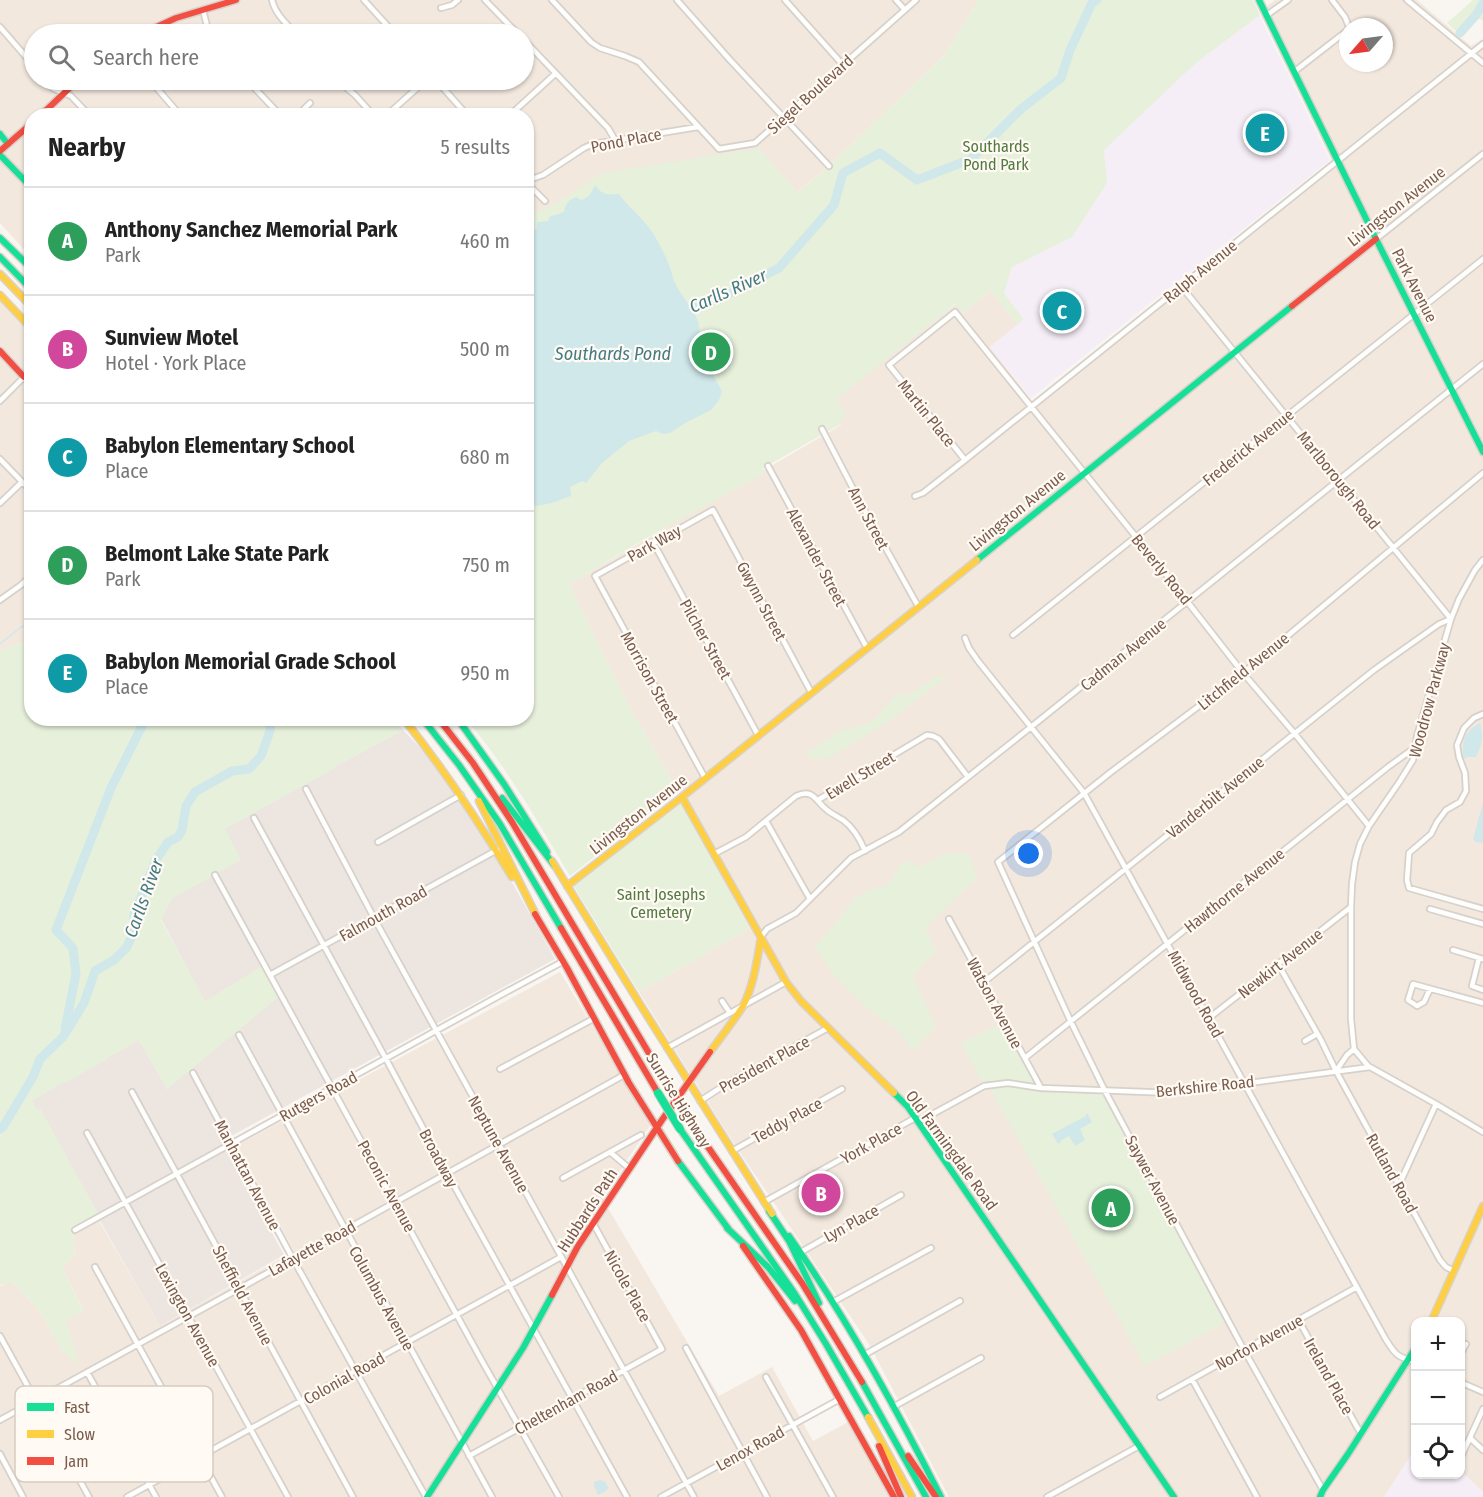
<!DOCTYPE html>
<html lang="en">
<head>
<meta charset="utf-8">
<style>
  body { margin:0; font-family:"Fira Sans Condensed",sans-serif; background:#f6f6f6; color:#222 }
  .controls { position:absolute; right:18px; bottom:18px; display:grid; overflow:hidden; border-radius:12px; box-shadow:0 2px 4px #0004 }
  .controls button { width:54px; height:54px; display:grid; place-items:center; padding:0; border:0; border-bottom:2px solid #e0e0e0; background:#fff; color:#222; font:30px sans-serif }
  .compass { position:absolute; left:1339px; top:18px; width:54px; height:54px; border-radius:50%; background:#fff; box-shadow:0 2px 4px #0004; rotate:242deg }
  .you { position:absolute; left:1029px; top:854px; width:21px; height:21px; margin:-15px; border:4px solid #fff; border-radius:50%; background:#1a73e8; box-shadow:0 0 0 9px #1a73e833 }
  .badge { display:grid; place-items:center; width:39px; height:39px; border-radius:50%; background:#d93025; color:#fff; font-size:20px; font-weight:700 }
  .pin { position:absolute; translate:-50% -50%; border:3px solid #fff; box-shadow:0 2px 6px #0006 }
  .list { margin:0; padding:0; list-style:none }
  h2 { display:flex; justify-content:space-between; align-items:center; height:78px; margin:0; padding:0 24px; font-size:26px }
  h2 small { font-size:20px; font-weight:400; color:#767676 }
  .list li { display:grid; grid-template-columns:39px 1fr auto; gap:18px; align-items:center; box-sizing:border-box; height:108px; padding:0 24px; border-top:2px solid #e0e0e0 }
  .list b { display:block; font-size:22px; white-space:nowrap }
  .list p { margin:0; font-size:20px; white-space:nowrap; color:#767676 }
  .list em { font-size:20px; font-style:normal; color:#767676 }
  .icon { flex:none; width:33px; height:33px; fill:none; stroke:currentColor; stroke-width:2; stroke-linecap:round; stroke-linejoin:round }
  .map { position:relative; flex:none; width:1483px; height:1497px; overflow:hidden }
  .search { position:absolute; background:#fff; box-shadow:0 2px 4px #0004; left:24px; top:24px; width:510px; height:66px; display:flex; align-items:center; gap:15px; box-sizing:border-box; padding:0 21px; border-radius:33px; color:#767676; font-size:22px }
  .panel { position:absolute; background:#fff; box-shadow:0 2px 4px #0004; left:24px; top:108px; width:510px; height:618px; border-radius:24px }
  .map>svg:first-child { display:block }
</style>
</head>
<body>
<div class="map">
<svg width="1483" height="1497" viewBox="0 0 1483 1497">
  <rect width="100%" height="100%" fill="#f9f5f0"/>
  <path fill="#f2e8de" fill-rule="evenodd" d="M0,0H979L943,57L829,166L789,199L527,221L526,116H32L31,257L0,223ZM34,34H524V80H34Z
    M1275,0H1417L1471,46L1483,39V1492L1461,1471L1460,1322H1416L1415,1449L1384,1497H949L869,1344L731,1139L639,992L750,928L681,804L678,791L628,704L569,584L841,425L830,400L956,304L963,313L991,291L1018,325L990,347L1032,401L1332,160L1261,11ZM1348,27H1384V63H1348Z
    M0,295L32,329L31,639L0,651Z
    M560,972L651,1124L602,1198L719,1396L772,1367L813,1441L852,1420L894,1497H0V1286L12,1281L41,1313L62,1351L66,1320L83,1310L62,1268L75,1254L73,1226L95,1214L160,1326L294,1251L237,1145Z"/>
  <path fill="#ede5e0" d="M403,730L459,788L555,959L222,1141L284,1255L160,1326L31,1100L139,1040L167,1089L261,967L205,1002L137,873Z"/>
  <path fill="#f6eef6" d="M1259,15L1330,160L1031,398L990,347L1018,324L991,291L963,313L925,266Z
    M1415,1449L1416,1474H1460L1461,1471L1483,1492V1497H1384Z"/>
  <path fill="#e7f0db" d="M979,0H1253L1260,15L1201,59L1185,73L1104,150L1107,183L1072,237L1012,267L1004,293L1023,319L1018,325L991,291L963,313L955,304L837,399L846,416L839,420L841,424L763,468L765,473L648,537L569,584L628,704L678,791L570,876C538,822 507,767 466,719L526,718L527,218L550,206L603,173L759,148L798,192L829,166L943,57Z
    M1473,0H1483V21L1477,17L1463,34H1459L1447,23Z
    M31,639L32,718L393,719L403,730L334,767V769L225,829L241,860L172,899L161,920L205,1001L261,967L279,997L167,1089L139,1040L107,1058L108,1059L65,1083L64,1082L32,1101L37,1110L40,1108L98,1213L73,1226L75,1254L62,1268L83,1311L66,1320L78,1360L75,1362L62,1351L41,1313L13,1282L0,1285V651Z
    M949,675L889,721L827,759H810L807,752L841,730L862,726L874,719L896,695L912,693L936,676Z
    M681,804L750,928L639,992L573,885Z
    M947,853L969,854L978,877L925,928L937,951L913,976L936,1027L912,1051L902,1035L864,1005L835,976L815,948L855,898L872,889L886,886L905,860L920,867Z
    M1003,1022L1039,1089L1103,1095L1226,1322L1145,1366L992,1092L982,1082L961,1043Z"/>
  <path fill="#d0e8ea" d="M595,185C602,195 607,195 619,194C629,208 643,218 652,232C660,244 666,257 671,270C672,274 673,279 675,283C681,296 692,305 697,319C702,331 696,342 708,353L709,368L722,391L719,400L711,410L687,422L670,433L663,434L656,431L629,441L602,463L586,483L582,481L570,487L571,496C557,501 541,508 526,505L527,230L537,229V222L548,221L550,216L556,215L564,212C566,204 568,200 576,197L581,200C589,198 592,192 595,185Z
    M1480,723C1483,738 1483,742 1476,757H1467L1464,759L1463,757C1463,741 1463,732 1480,723Z
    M1483,803V843L1476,842L1473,839Z
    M1087,1113L1092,1122L1080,1129L1085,1140L1075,1146L1069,1136L1060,1141L1061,1142L1058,1144L1052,1134L1086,1116V1114Z
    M600,1480L605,1482L609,1488L604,1492L598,1495L594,1486V1482Z"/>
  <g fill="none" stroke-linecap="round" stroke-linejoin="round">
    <path stroke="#d0e8ea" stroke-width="1.5" d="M0,644L21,627L32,625"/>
    <path stroke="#d0e8ea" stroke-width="9" d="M1460,33L1476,15L1483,3
      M681,313L699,303L717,300L779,268L834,205L843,173L880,153L917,180L971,159L1021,109L1061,78L1070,50L1092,3L1097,0
      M65,1029L76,974L73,948L56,930L111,788L146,718
      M0,1129L3,1127L33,1077L40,1059L63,1037L84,1003L95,971L114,960L127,947L134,931V915L156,860L168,842L178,837L182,830L186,806L195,792L232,771L249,769L261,756L270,731V718"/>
    <defs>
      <path id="street" d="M272,0C275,14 287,24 296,34
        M364,0L395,34
        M485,0L518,34
        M552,0L591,42L600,48L625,56L639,62L719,149L755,143L916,0
        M677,0L730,60L829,166
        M785,0L843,65
        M896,0L905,10
        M1332,0L1345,17L1349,27
        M1407,0L1483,63
        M441,8L452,5L458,0
        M203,10L209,34
        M1267,15L1288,0
        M0,27L34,66
        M524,40L608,128L615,140
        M1295,71L1348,30
        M46,80L54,89L71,96L90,116
        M152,80L155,86L181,116
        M247,80L281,116
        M337,80L355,95L374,116
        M436,80L468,116
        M297,116L310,103
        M386,116L426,80
        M509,116L555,74
        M526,181L543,175L584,148L593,144L698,127
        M526,182L545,201
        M1376,239L1483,154
        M0,401L24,377L32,384
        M822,429L860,502L918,606
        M0,459L32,492
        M965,460L889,365L955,312L1165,573L1243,673L1295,734L1369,826
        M768,466L867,648
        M915,496L923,493L965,460L1483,44
        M0,503L22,482
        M653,542L758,735
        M0,600L21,585L32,575
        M1013,635L1483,259
        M965,638L969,648L978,661L1084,793L1385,1338C1395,1354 1396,1357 1416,1362
        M1483,714L1474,718L1464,728L1457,745L1459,757L1465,773L1466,791L1460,802L1446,810L1437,822L1431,834L1409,853L1407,880L1409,888L1483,909
        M705,778L595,576L713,510L811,692
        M306,789L374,918L694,1497
        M818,800L927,735L933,736L939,739L968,777
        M254,818L386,1059L447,1173L627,1497
        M766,821L810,899
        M378,842L461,795
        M714,854L746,837L796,796C814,788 815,801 827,810C832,814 838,817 843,820C854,828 860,839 865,851
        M215,875L482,1361L559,1497
        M1430,909L1483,924
        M949,919L1041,1088
        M761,937L767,929L796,913L851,858L899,832L1031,727L1483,364
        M1453,950L1483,959
        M1479,958L1472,986L1483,990
        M1278,964L1321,1040L1336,1071L1440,1260L1446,1267L1454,1271
        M270,975L497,850
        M984,982L1374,670L1439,624L1451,619L1181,286
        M1430,989L1424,1002L1417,1006L1408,1000L1413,984L1483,1003
        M722,1001L730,1013
        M1209,1018L1351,907
        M239,1035L492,1497
        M1305,1041L1317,1034
        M667,1048L786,982
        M1025,1058L1388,767L1417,746
        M1369,1067L1354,1049L1351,1019V907L1352,884L1355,862L1360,844L1369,826L1400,781L1413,760L1417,736L1451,619L1459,599L1475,570L1483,560
        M500,1069L593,1019
        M1336,1071L1347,1055L1354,1049
        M193,1073L293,1259L426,1497
        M132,1092L353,1497
        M700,1101L731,1081L828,1028
        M918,1122L984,1086L1008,1083L1041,1088L1173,1093L1370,1067L1436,1104L1483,1132
        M87,1133L288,1497
        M732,1151L842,1089
        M610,1152L630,1169
        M563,1178L641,1135
        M1399,1185L1436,1104
        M764,1202L915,1118
        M75,1230L506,992L562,962
        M801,1252L901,1195
        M95,1267L222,1497
        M833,1302L931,1248
        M1298,1319L1357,1427L1361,1433
        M0,1336L89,1497
        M686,1348L767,1497
        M864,1355L960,1301
        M1460,1355L1466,1344
        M87,1372L156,1497
        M766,1377L833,1497
        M1192,1379L1257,1497
        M1460,1382L1483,1392
        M1160,1397L1357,1287
        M893,1407L981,1358
        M0,1420L293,1259L624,1075
        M1470,1438L1483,1450
        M0,1454L23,1497
        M469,1456L662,1349L593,1223
        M1460,1459L1483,1409
        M1323,1490L1244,1350L1105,1091L1070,1020L998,862L1111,772L1243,673L1483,473
        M127,1497L561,1257
        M661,1497L840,1399
        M1047,1497L1139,1446"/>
      <path id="fast" d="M1259,0L1374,235L1483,452
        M0,134L8,144
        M0,155L32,188
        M0,238L32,269
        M0,257L32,290
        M977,560L1292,306
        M422,718L459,765L500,824L561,928
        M457,718L504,784L547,852
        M502,798L554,865
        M894,1093L908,1107L1174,1497
        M680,1129L795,1294L826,1344L868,1417
        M678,1161L730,1231
        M769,1211L789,1241L819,1303
        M727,1228L768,1267L795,1301
        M789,1236C847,1318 896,1408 941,1497
        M862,1382L926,1497
        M427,1497L523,1348L552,1295
        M1320,1497L1323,1490L1348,1454L1416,1347"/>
      <path id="slow" d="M0,274L32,307
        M0,295L32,329
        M403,718C443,768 479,822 512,877
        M682,797L786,982L801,1001L894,1093
        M479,801L536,915
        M552,861L643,1009L772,1214
        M567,886L682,797L977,560
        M710,1052C721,1037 733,1022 743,1006C754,985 757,960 761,937
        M1431,1322L1483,1206
        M868,1417L912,1497"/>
      <path id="jam" d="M141,34L176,18L236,0
        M40,116L78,80
        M0,151L32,123
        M1292,306L1376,239
        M0,351L24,377L32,370
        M438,718L473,763L512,822L666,1082
        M535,914L567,968L629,1083L678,1161
        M561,928L658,1093
        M688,1118L802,1283L862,1382
        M743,1246L801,1330L894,1497
        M552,1295L578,1246L662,1120L710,1052
        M879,1446L901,1497
        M908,1456L936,1497"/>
    </defs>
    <use href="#street" stroke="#d7d1cb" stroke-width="8"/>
    <use href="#fast" stroke="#d9d2cb" stroke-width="9"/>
    <use href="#slow" stroke="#d9d2cb" stroke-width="9"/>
    <use href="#jam" stroke="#d9d2cb" stroke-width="9"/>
    <use href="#street" stroke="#fefefd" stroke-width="4.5"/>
    <use href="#fast" stroke="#16e098" stroke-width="6"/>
    <use href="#slow" stroke="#ffcf43" stroke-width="6"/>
    <use href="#jam" stroke="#f24e42" stroke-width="6"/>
    <defs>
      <path id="fast-bridge" d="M658,1093L680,1129"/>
      <path id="jam-bridge" d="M666,1082L688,1118"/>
    </defs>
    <use href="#fast-bridge" stroke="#dad1cc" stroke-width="10" stroke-linecap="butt"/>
    <use href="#jam-bridge" stroke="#dad1cc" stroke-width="10" stroke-linecap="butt"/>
    <use href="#fast-bridge" stroke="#16e098" stroke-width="8"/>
    <use href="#jam-bridge" stroke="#f24e42" stroke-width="8"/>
  </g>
  <g text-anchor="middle" stroke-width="4.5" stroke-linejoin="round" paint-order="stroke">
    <g font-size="16" fill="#7a5c4d" stroke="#fffaf3">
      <text transform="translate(810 94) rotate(-42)" y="6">Siegel Boulevard</text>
      <text transform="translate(626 140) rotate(-11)" y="6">Pond Place</text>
      <text transform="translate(1396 206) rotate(-38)" y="6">Livingston Avenue</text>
      <text transform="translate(1200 271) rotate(-39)" y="6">Ralph Avenue</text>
      <text transform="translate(1415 285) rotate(63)" y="6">Park Avenue</text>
      <text transform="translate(927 413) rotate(51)" y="6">Martin Place</text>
      <text transform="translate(1248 447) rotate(-39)" y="6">Frederick Avenue</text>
      <text transform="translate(1339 480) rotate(51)" y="6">Marlborough Road</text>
      <text transform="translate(1017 510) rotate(-39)" y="6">Livingston Avenue</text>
      <text transform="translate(869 518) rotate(62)" y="6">Ann Street</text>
      <text transform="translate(654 543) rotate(-29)" y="6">Park Way</text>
      <text transform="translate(817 557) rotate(62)" y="6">Alexander Street</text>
      <text transform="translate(1162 569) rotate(51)" y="6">Beverly Road</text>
      <text transform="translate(762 601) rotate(62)" y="6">Gwynn Street</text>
      <text transform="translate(706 639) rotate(61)" y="6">Pilcher Street</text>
      <text transform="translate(1123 654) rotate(-39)" y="6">Cadman Avenue</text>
      <text transform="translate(1243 671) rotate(-39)" y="6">Litchfield Avenue</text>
      <text transform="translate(650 677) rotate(61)" y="6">Morrison Street</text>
      <text transform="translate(1429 700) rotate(-75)" y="6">Woodrow Parkway</text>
      <text transform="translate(860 775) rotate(-31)" y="6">Ewell Street</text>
      <text transform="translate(1215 797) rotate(-39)" y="6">Vanderbilt Avenue</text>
      <text transform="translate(638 814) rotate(-38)" y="6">Livingston Avenue</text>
      <text transform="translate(1234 890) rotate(-39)" y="6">Hawthorne Avenue</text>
      <text transform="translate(383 913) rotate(-29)" y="6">Falmouth Road</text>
      <text transform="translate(1280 963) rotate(-38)" y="6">Newkirt Avenue</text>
      <text transform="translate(1196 994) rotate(61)" y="6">Midwood Road</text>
      <text transform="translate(995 1003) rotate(62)" y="6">Watson Avenue</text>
      <text transform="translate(764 1064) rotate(-29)" y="6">President Place</text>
      <text transform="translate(1205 1086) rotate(-6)" y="6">Berkshire Road</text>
      <text transform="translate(318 1096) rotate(-29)" y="6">Rutgers Road</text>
      <text transform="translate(679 1100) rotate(58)" y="6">Sunrise Highway</text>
      <text transform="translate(787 1120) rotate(-29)" y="6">Teddy Place</text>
      <text transform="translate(871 1143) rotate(-29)" y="6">York Place</text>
      <text transform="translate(499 1144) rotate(61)" y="6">Neptune Avenue</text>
      <text transform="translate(952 1150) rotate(54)" y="6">Old Farmingdale Road</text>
      <text transform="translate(439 1158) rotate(62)" y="6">Broadway</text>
      <text transform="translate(1392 1173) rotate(61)" y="6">Rutland Road</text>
      <text transform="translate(248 1175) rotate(62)" y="6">Manhattan Avenue</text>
      <text transform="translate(1153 1180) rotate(62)" y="6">Saywer Avenue</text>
      <text transform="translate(387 1186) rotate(61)" y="6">Peconic Avenue</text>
      <text transform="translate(587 1210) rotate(-57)" y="6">Hubbards Path</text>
      <text transform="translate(851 1223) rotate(-29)" y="6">Lyn Place</text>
      <text transform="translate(312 1248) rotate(-29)" y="6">Lafayette Road</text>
      <text transform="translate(628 1286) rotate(61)" y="6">Nicole Place</text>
      <text transform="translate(243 1295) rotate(62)" y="6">Sheffield Avenue</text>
      <text transform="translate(382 1298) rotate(61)" y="6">Columbus Avenue</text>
      <text transform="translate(188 1315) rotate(61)" y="6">Lexington Avenue</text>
      <text transform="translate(1259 1342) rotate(-29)" y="6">Norton Avenue</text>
      <text transform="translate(1329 1376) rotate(61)" y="6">Ireland Place</text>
      <text transform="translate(344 1378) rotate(-29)" y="6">Colonial Road</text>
      <text transform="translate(566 1402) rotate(-29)" y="6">Cheltenham Road</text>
      <text transform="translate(750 1448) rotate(-29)" y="6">Lenox Road</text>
    </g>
    <g font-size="16" fill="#537a41" stroke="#fffaf3">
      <text x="996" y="152">Southards<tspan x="996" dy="18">Pond Park</tspan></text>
      <text x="661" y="900">Saint Josephs<tspan x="661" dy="18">Cemetery</tspan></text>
    </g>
    <g font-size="18" font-style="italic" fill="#437c86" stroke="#fffaf3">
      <text transform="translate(728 291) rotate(-24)" y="6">Carlls River</text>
      <text x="613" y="360">Southards Pond</text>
      <text transform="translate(144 898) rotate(-70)" y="6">Carlls River</text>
    </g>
  </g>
  <rect x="15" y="1386" width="198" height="96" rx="9" fill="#fffaf3" stroke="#d7cbc1" stroke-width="1.5"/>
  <rect x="27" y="1403" width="27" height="8" fill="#16e098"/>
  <rect x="27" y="1430" width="27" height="8" fill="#ffcf43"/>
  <rect x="27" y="1457" width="27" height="8" fill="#f24e42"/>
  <g font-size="16" fill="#7a5c4d">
    <text x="64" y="1413">Fast</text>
    <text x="64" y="1440">Slow</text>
    <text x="64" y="1467">Jam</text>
  </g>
</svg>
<div class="controls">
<button>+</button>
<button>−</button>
<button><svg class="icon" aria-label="locate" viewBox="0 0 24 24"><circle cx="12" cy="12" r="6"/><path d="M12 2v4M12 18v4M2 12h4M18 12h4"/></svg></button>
</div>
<svg class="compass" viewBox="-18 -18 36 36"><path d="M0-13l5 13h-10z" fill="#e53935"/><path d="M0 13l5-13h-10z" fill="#767676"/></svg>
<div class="you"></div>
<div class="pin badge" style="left:1111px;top:1208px;background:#2e9e5b">A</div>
<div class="pin badge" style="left:821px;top:1193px;background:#d1479c">B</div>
<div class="pin badge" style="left:1062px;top:311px;background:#0f9aa8">C</div>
<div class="pin badge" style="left:711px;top:352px;background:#2e9e5b">D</div>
<div class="pin badge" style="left:1265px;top:133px;background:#0f9aa8">E</div>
<div class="search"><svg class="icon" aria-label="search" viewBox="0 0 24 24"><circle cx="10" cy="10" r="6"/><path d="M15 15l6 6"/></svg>Search here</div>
<section class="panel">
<h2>Nearby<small>5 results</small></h2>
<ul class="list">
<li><span class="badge" style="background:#2e9e5b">A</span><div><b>Anthony Sanchez Memorial Park</b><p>Park</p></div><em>460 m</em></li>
<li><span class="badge" style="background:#d1479c">B</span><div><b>Sunview Motel</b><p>Hotel · York Place</p></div><em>500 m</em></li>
<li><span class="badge" style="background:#0f9aa8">C</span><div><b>Babylon Elementary School</b><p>Place</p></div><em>680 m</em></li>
<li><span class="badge" style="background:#2e9e5b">D</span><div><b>Belmont Lake State Park</b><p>Park</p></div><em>750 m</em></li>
<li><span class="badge" style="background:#0f9aa8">E</span><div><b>Babylon Memorial Grade School</b><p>Place</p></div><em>950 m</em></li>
</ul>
</section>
</div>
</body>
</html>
